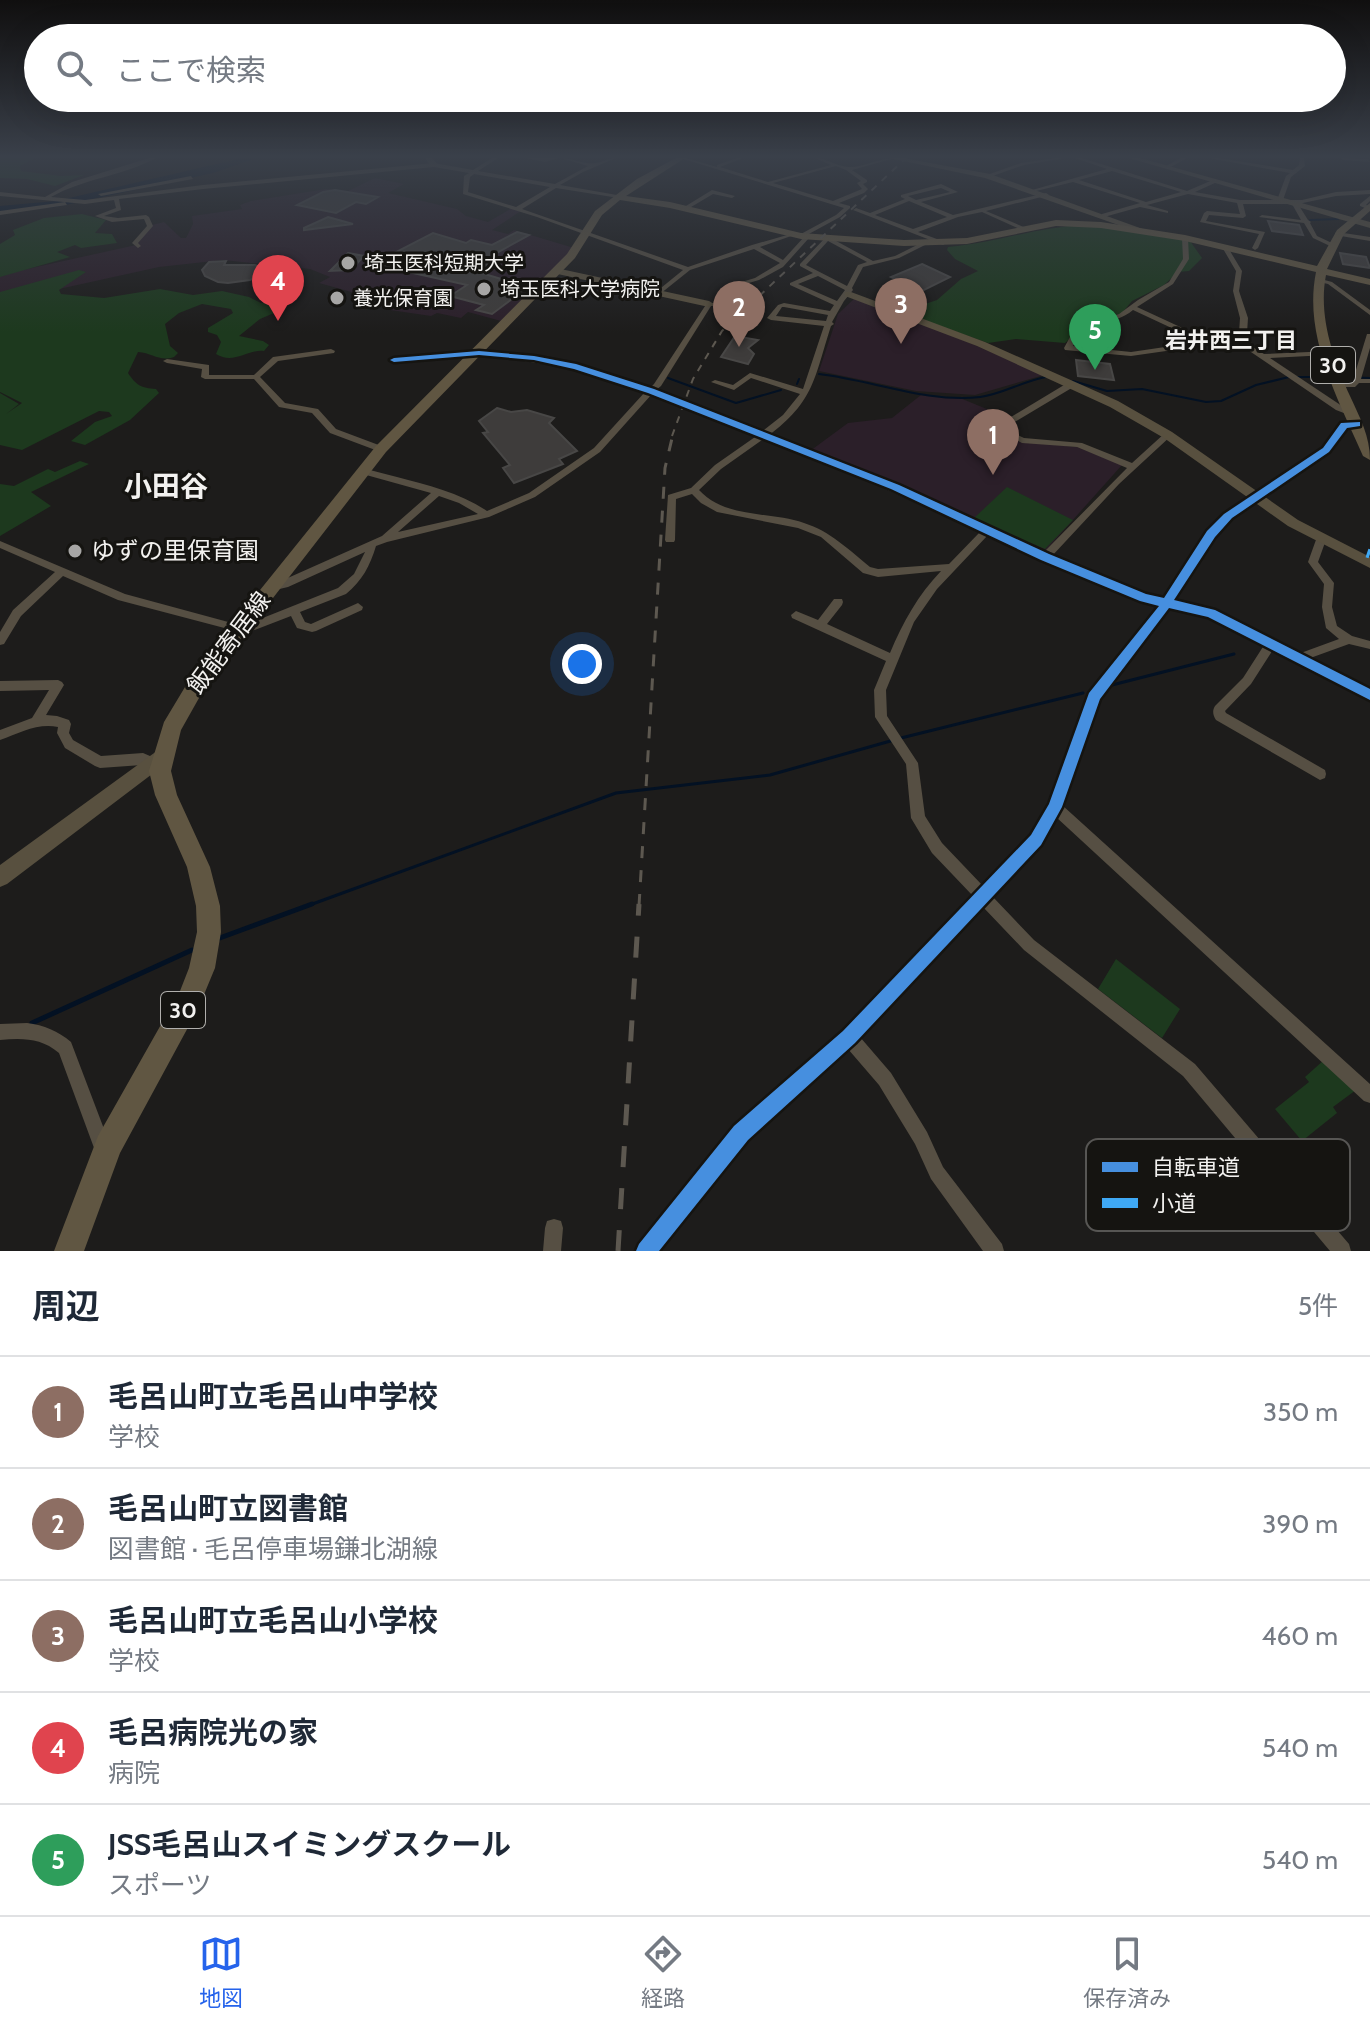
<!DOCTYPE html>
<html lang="ja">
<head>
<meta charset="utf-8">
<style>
  body { margin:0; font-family:Cabin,"Noto Sans JP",sans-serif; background:#f2f2f3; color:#1f2937 }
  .you { position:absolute; left:582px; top:664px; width:28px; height:28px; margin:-20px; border:6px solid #fff; border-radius:50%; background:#1a73e8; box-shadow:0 0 0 12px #1a73e833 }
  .badge { display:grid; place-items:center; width:52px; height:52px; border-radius:50%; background:#2563eb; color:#fff; font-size:26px; font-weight:700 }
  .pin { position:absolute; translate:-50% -66px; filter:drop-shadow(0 2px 4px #0008) }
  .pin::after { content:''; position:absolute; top:42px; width:28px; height:24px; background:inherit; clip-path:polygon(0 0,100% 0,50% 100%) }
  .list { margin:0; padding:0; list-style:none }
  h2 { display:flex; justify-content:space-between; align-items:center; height:104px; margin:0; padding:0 32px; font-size:34px }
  h2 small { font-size:26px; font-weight:400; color:#747a83 }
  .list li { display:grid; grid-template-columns:52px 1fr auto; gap:24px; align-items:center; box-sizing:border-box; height:112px; padding:0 32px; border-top:2px solid #e0e1e3 }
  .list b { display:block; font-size:30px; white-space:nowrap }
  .list p { margin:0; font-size:26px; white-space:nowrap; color:#747a83 }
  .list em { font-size:26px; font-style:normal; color:#747a83 }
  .icon { flex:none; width:44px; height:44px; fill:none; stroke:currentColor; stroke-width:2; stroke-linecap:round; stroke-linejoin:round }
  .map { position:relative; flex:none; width:1370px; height:1251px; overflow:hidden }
  .search { position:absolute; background:#fff; box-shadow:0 8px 32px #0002; left:24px; right:24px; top:24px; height:88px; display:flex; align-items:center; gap:20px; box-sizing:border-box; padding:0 28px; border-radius:44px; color:#747a83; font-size:30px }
  .sheet { height:664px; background:#fff }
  nav { display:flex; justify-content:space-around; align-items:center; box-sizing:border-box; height:112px; border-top:2px solid #e0e1e3; background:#fff; font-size:22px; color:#747a83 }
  nav a { display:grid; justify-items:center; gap:4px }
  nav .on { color:#2563eb }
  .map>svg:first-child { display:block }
</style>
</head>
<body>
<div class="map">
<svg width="1370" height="1251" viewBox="0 0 1370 1251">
  <rect width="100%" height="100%" fill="#1d1c1b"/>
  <path fill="#2b1f29" d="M375,178L404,184L388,193L457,209L466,216L488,222L512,208L521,211L492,230L508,234L514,230L574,248L501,321L468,312L461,318L437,313L431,316L390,310L404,296L380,290L373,298L319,283L330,277L310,269L223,260L159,267L0,302V275L136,245L152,225L164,222L181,238H186L193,224L192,216L242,209L240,205L251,201L326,189L348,191Z
    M855,298L956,337L1044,375L975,395L916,391L819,371L838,314Z
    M921,395L960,398L1011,419L1001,424L1000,432L1023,442L1077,447L1122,465L1046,550L810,451L848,423L892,418Z"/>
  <path fill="#1d391e" d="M0,158H35L20,166L21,171L61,176L84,175L55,186L27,179L0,178Z
    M82,214L106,220L95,233L112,234L117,243L81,248L75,245L57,252L70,257L0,277V244L15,235L13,230L44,218Z
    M1087,225L1190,241L1202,258L1189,271L1178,272L1164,285L1132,301L1122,313L1081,329L1065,343L1016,339L988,343L915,317V313L923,311L925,304L937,300L961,279L978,271L955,259L947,250L948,247C996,243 1040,226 1087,225Z
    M79,270L86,272L59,290L61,294L104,298L160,289L193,295L222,291L249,297L261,303H271L274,313L260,319L239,336L263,341L269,345L264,351C247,349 234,365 216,354L221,342L217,335L208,332V328L233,313L231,309L202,304L179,313L165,324L170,346L178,353L174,357C159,362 153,353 138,352L128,373C136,385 141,388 156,389L159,393L130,420L85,445L71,441L95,422L112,416L109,412L99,411L22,450L0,445V393L19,404L6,414L22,403L0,392V292Z
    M80,461L89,464L31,492L51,506L0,536V484L14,486L48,469L55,472Z
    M1007,487L1073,520L1045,549L973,519Z
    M1116,959L1180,1009L1162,1038L1098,989Z
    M1324,1060L1356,1090L1333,1107L1337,1113L1302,1141L1275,1109L1309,1082L1305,1077Z"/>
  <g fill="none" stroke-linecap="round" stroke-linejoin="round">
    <path stroke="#031123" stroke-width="2" d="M1310,220L1338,219
      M819,374C872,380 926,403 980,397C1003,394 1023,381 1046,377
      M1297,377H1329
      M1341,377L1370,378
      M668,378L736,403L781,390
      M1073,381L1107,391L1142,389L1206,402L1221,401L1256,385L1289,377
      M797,384L799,379"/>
    <path stroke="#031123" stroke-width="3" d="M1112,685L1234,654
      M901,738L1083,693
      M307,906L616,793L770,775L894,740"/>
    <path stroke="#031123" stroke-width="5" d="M217,939L312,904
      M32,1023L192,950"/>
    <path fill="#031123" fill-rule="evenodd" d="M243,158H256L213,173L56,207L0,212V206L56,201Z"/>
  </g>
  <path fill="#3e3c3b" stroke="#484746" stroke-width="2" d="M335,190L378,197L366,204L356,202L336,213L297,205L323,192Z
    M328,217L353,224L304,230V228Z
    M1268,221L1299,225L1303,235L1272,231Z
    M517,232L529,235L484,260L497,264L481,273L528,287L492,314L476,310L484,305L450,296L467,285L373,264L433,233L466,243L471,240L492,245Z
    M348,253L364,256L351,270L330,271Z
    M1340,253L1366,257L1370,268L1343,264Z
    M226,261L224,265H255L263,268L264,273L250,280L228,283L218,282L205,276L202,270L209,262Z
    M922,264L950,277L922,291L891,277Z
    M735,336L758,340L748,348L754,354L748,364L721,357Z
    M1076,360L1110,364L1114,380L1078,376Z
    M497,408L511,412L527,410L554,418L549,423L577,451L559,459L563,464L514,483L503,468L510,465L483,433L488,432L479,421Z"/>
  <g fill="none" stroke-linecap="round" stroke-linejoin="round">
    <path fill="#564f43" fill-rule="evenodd" d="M149,158H156C123,176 85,178 51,197L85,200L203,185L434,163L473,170L492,158H498L478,171L555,184L588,166L561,158C572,158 585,165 596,163C603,162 608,158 616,158L583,172L560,185L617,195L619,198L556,188L522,209L688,267L752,245L794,233V235L760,247L783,260L804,237H799V235L836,215L844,208L680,158H686L717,167V165L737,158H743L720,167L768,182L831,165L815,158C826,158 836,166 848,167C861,168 880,158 895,158L852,170L867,180V182L863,184L868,189L864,193L839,203L850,206V208L840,217L807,235L810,237L809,238L783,267L759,280L742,285L718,306H711L661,386L656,390L760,433L783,415L800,394L751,378L734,390L711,382L715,380L733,385L750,373L803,389L824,326L771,320L767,318L778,305L784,303L830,311L834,305L790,285V283L813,273L800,266V264L827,236L873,261L895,256L923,242H927V244L899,258L863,267L852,288L853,290L844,301L832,322L834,324L831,326C814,378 815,401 768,436L839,461L1044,552L1127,468L1077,447L1022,443L999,431L1001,423L1069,382H1075V386L1008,426L1007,430L1024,438L1082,443L1132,463L1165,433L1168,432L1172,435L1119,484L1052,556L1147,595L1163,599L1208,532L1225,514L1323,448L1341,423L1360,422V426L1347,427L1329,452L1231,518L1214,536L1162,619L1099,699L1062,805L1370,1084V1103L1364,1101L1056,817L1041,845L992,896L1034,940L1195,1064L1349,1244L1351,1251H1330L1183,1076L1024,950L983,907L860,1037L891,1073L927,1132L943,1167L1002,1244L1004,1251H983L931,1179L915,1144L879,1085L848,1049L747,1139L658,1251H637L639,1244L735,1127L843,1031L973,896L932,853L911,818L906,764L875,717L874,690L886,661L792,618L791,615L796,611L818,620L834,599H842L843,602L842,605L827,624L890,653C903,622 918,595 941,571L878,577L863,573L821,537L798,528L717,512L701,503L692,494L676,499L675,540L674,542H666L665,540L668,495L691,488L715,465L755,437L652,394L600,452L535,497L489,517L387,542L376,546C370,566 362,581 346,594L300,612L305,622L311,624L358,603L363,607L362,610L316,631L312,632L297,628L291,616L236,637L232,636L230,633L232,630L118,600L63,576L21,616L4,644L0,645V632L13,610L55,572L0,548V541L125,594L243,626L338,588L354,574L365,552L288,587L271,591L266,587L267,584L281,581L382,536L431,493L359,473V469C371,469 384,474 397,477C427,485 461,493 487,511L529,493L594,448L645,392L575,369L486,355L394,362H391V358L486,351L576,365L650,388L654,384L707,303H714L738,283L755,278L780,263L754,249L690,270L660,294H656V292L683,270L537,217L463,194L464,176L469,173L434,167L203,189L119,199L121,210L104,216L118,218L146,215L149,217L153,226L138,243L141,246L138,248L132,243L147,226L144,219L112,222L95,216L116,208L114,200L85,204L0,196V192L45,197L72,182ZM836,166L846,170L861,181L857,183L862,189L833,201L773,183ZM474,174L550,187L516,207L468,192L470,177ZM828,241L867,262L858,265L847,286L806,265ZM818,276L845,290L837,301L798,284ZM782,307H784L828,315L826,321L776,316ZM762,440L833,465L980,532L949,564L878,569L870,567C849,550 830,531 804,523C769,511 726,519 699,490L721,469ZM439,496L459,503L478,514L398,532ZM988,535L1140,601L1159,606L1090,694L1049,804L1031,835L983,886L942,843L925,816L918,763L887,716L886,690L914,622L937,589Z
      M526,158H559L545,162Z
      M1055,158H1065L1024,165L987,178L984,176L1021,163Z
      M1075,158H1082L1187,191L1215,179L1217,182L1195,192L1240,200H1277L1286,176L1290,173L1209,158H1219L1293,170L1299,165L1300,158H1304L1305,166L1291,177L1283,200H1302L1336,192L1370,190V194L1336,196L1298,204L1308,220L1311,222L1310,223L1317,236L1332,243V245L1330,246L1313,238L1304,223L1259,217L1262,215L1301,220L1292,204H1243L1246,216L1243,218L1209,215L1206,221L1265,232L1258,248L1255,250L1252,248L1259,234L1200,222L1204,213L1207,211L1240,214L1237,203L1188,194L1147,205L1168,211V213L1140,207L1104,217L1102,216V214L1140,203L1073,182L1032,192V190L1107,169ZM1112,171L1181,192L1146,202L1079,180Z
      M1181,158H1187L1169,168L1164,167Z
      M1340,158L1368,159L1370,162L1343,160Z
      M191,176L193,179L101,196L98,194Z
      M941,184L958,192L921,202L953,215L1046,193L1049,195L986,211L1026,228V230H1022L982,212L958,217L918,232L945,242L946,243L943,245L853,210L856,208L870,213L905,199L901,197V195ZM941,188L950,192L916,200L908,196ZM909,201L947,217L913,229L875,215Z
      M712,190L735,196L732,198L713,194L686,210L681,209Z
      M1370,196V201L1366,205L1370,206V210L1360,206V204Z
      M65,202L67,205L0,215V211Z
      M1337,232L1370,237V241L1335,235V233Z
      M1185,236L1188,238L1189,259L1173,284L1137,307L1217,344L1245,345L1239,333L1240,318L1233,291L1236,271L1222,247L1227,246L1242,271L1239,291L1248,318L1247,333L1253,347L1264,354L1331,351L1332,353L1328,355L1270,358L1342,406L1355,411V415H1349L1336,410L1248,350L1216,348L1198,341L1166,351L1131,356L1065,350L1064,348L1070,337L1089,324L1119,314L1138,300L1169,282L1183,259L1182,238ZM1133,310L1193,338L1165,347L1131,352L1073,346C1085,324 1115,325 1133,310Z
      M1317,278L1332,282L1370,310V315L1328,284L1315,281V279Z
      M1367,334H1370V348L1361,379H1370V383H1359L1355,387H1338V383H1352Z
      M331,349L335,351L334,353L278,361L260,377L285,403L318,409L336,429L384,447V451H378L330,433L312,413L279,407L254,379H205L201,377L202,369L167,363L163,361L167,359L209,365V375H254L273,357Z
      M1322,534L1327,537L1318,562L1334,583L1332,607L1337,626L1352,636L1370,641V649L1349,644L1302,661L1298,660L1296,657L1298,654L1339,639L1326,628L1322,607L1324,584L1308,562L1317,537Z
      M1272,638L1276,639L1278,642L1276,645L1251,684L1225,711L1226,713L1325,770L1326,774L1325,778L1320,780L1216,720C1213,715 1212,711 1215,706L1243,678L1268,639Z
      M58,680L62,682L64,685L46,715L57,716L69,720L71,724L69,733L73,740L101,756L143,753L157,759L158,763L157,767L152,769L142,765L100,768L95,766L65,748L57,733L58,727C37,723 20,733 0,740V730L32,718L49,690L0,691V681Z
      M27,1023C44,1025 58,1031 71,1042L112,1150L109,1156L103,1159L97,1156L59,1053C41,1038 23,1038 0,1040V1024Z
      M554,1219L561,1221L563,1228L561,1251H543L545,1228L547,1221Z"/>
    <path fill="#58503f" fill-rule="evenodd" d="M425,158H432L438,165L431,167Z
      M889,158H903L990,174L1151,232L1144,234L985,178Z
      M1129,158H1140L1370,222V228Z
      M556,268L709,301L714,304L709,307L553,273L551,271Z
      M845,292H851L985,342L1118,401L1172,432L1298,520L1370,557V568L1288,526L1164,438L1110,407L977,346L845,296Z
      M1166,598L1217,609L1370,687V702L1207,618L1160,608L1158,604Z
      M161,748L168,750L170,756L168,762L7,884L0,887V865Z"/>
    <path fill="#605642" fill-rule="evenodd" d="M676,158H685L626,196L670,202L801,233L904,240L967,238L1056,220L1101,222L1185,235L1317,266L1337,230L1370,203V211L1344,234L1327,269L1370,279V285L1326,275C1318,316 1333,358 1350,396C1360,418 1370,436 1370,460L1363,456C1338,399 1303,336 1316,272L1185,241L1101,228L1056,226L967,244L904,246L801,239L670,208L620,200L602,215L575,258L386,452L208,682L181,730L171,771L177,795L210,867L220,906L221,932L215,968L198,1009L120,1153L84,1251H54L98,1136L180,991L189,968L197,932L196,906L187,867L155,795L149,771L164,722L194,672L376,446L567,254L595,211L637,179Z"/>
    <path stroke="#5d5850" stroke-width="2" stroke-dasharray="7 7" stroke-linecap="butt" d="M672,436L693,379L722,331L906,158"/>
    <path stroke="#5d5850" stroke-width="3" stroke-dasharray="12 12" stroke-linecap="butt" d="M639,906L665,468L673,434"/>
    <path stroke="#5d5850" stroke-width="5" stroke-dasharray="21 21" stroke-linecap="butt" d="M618,1251L639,904"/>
    <path stroke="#3fa9f5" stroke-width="9" stroke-dasharray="18 9" stroke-linecap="butt" d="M1367,553L1370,554"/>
    <defs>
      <path id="cycleway" d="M479,351L534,356L576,364L654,389L899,485L1049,554L1146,594L1164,598L1207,531L1224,514L1323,448L1341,423L1360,422V426L1347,428L1329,452L1232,518L1215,537L1174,600L1215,610L1370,689V700L1208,617L1169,608L1100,699L1062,807L1041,845L855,1043L748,1140L659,1251H636L639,1244L734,1126L843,1031L1031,835L1049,804L1089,693L1159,606L1140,601L1041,560L891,489L648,393L574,369L534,360L479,355L394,362L390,360L394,358Z"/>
    </defs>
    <use href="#cycleway" stroke="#151411" stroke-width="5"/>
    <use href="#cycleway" fill="#468fdf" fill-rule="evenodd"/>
  </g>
  <linearGradient id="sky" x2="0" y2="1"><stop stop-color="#100f0f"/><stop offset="0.47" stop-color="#3a404a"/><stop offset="1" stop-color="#3a404a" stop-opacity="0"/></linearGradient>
  <rect width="1370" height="333" fill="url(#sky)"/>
  <g fill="#a7a6a5" stroke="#151411" stroke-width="3">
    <circle cx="348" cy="263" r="8"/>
    <circle cx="484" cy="289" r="8"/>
    <circle cx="337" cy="298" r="8"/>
    <circle cx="75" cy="551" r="8"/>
  </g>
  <g text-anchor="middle" stroke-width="6" stroke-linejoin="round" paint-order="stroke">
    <g font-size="20" fill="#f2f1ef" stroke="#151411" text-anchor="start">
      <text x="364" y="270">埼玉医科短期大学</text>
      <text x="500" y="296">埼玉医科大学病院</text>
      <text x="353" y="305">養光保育園</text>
    </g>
    <g font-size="22" font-weight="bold" fill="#f2f1ef" stroke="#151411">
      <text x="1231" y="348">岩井西三丁目</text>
    </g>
    <g fill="#151411" stroke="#b0afac" stroke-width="2">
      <rect x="1311" y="347" width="44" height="36" rx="6"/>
      <rect x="161" y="992" width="44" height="36" rx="6"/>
    </g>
    <g font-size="22" font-weight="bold" fill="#f2f1ef">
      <text x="1333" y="373">30</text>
      <text x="183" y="1018">30</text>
    </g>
    <g font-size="24" fill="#f2f1ef" stroke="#151411" text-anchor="start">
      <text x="91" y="559">ゆずの里保育園</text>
    </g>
    <g font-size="24" fill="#f2f1ef" stroke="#151411">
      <text transform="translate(229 643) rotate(-53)" y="8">飯能寄居線</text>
    </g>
    <g font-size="28" font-weight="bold" fill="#f2f1ef" stroke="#151411">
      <text x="166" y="496">小田谷</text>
    </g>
  </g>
  <rect x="1086" y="1139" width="264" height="92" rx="12" fill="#151411" stroke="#575654" stroke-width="2"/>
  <rect x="1102" y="1162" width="36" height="10" fill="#468fdf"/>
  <rect x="1102" y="1198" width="36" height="10" fill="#3fa9f5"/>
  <g font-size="22" fill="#f2f1ef">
    <text x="1152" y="1175">自転車道</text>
    <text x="1152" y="1211">小道</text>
  </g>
</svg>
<div class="you"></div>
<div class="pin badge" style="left:993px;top:475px;background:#8d6e63">1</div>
<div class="pin badge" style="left:739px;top:347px;background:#8d6e63">2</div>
<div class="pin badge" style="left:901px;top:344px;background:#8d6e63">3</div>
<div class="pin badge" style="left:278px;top:321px;background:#e0444e">4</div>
<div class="pin badge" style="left:1095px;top:370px;background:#2e9e5b">5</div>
<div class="search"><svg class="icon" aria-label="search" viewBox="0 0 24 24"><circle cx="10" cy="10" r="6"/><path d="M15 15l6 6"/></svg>ここで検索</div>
</div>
<section class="sheet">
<h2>周辺<small>5件</small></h2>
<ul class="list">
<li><span class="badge" style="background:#8d6e63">1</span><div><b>毛呂山町立毛呂山中学校</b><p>学校</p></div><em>350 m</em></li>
<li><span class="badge" style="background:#8d6e63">2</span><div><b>毛呂山町立図書館</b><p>図書館 · 毛呂停車場鎌北湖線</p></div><em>390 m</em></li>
<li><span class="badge" style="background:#8d6e63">3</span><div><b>毛呂山町立毛呂山小学校</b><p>学校</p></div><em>460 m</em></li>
<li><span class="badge" style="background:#e0444e">4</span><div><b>毛呂病院光の家</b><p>病院</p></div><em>540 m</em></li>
<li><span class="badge" style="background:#2e9e5b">5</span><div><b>JSS毛呂山スイミングスクール</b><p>スポーツ</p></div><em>540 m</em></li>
</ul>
</section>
<nav>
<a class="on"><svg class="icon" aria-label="map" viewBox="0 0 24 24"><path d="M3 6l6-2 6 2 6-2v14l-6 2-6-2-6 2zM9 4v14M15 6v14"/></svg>地図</a>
<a><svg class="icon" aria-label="directions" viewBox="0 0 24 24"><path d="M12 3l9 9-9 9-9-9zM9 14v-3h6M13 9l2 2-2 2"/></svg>経路</a>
<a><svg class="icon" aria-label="saved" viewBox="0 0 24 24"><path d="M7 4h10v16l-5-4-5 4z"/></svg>保存済み</a>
</nav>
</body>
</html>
